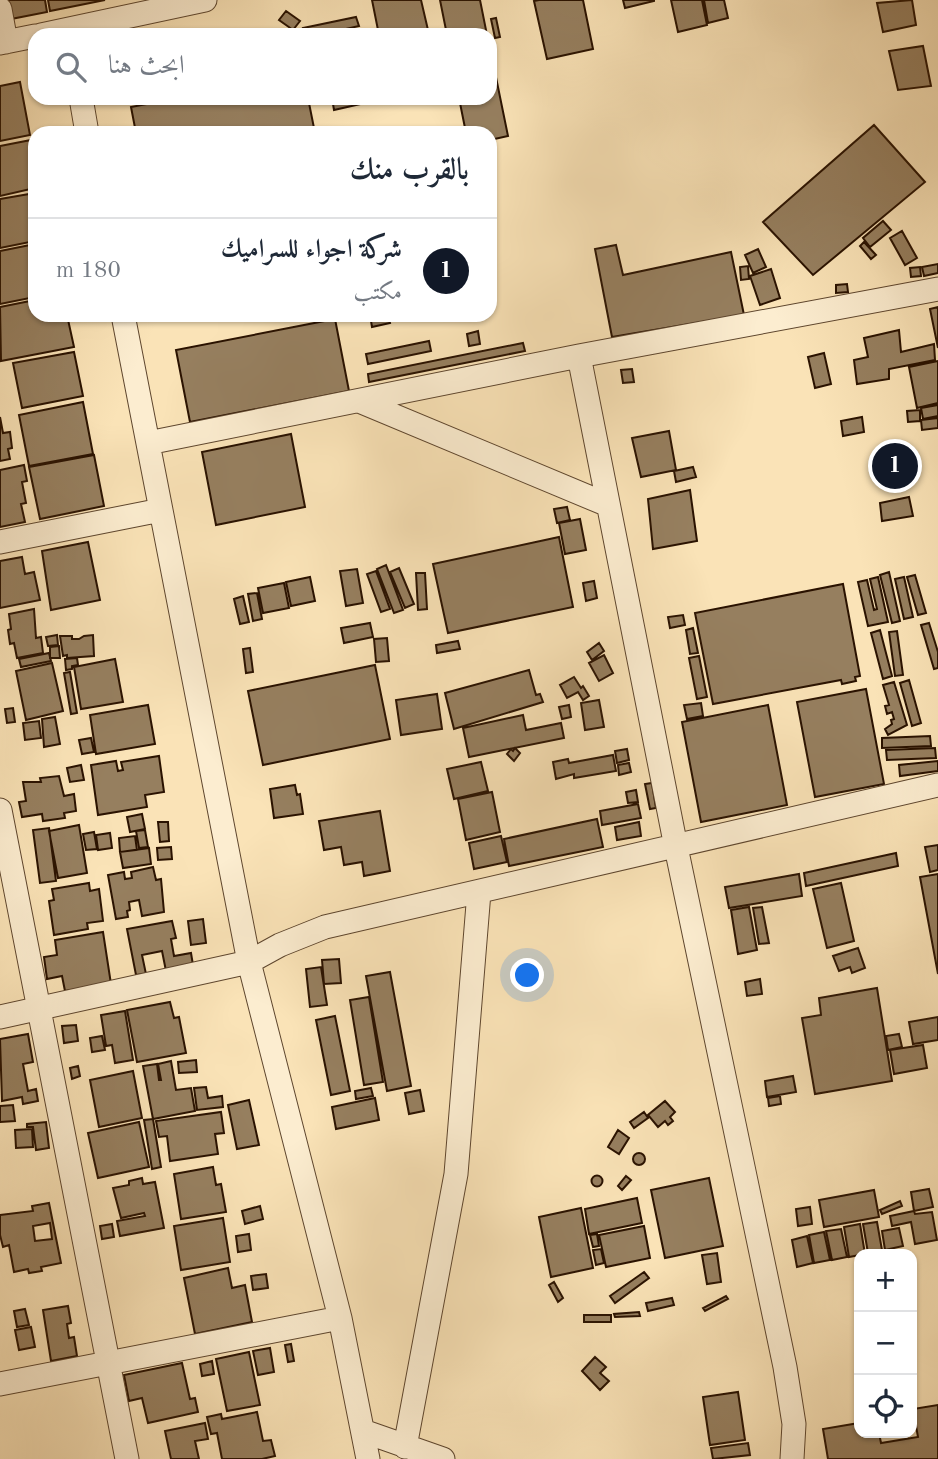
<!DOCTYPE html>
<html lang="ar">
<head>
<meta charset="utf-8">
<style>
  body { margin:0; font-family:"Old Standard TT",Amiri,serif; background:#f2f2f3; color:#1f2937; direction:rtl }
  .controls { position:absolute; right:21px; bottom:21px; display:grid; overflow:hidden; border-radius:14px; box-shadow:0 2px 5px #0004 }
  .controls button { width:63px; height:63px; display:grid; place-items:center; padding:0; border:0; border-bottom:2px solid #e0e1e3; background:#fff; color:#1f2937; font:35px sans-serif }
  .you { position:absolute; left:528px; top:976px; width:24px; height:24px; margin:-18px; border:5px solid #fff; border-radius:50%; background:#1a73e8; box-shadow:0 0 0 10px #1a73e833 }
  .badge { display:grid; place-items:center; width:46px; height:46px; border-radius:50%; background:#111827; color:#fff; font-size:23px; font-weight:700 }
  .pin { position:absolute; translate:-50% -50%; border:4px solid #fff; box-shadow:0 2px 7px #0006 }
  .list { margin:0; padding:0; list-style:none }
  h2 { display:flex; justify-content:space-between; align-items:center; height:91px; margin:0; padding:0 28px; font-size:30px }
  h2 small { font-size:23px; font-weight:400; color:#747a83 }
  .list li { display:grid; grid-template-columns:46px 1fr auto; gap:21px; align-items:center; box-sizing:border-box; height:105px; padding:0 28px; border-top:2px solid #e0e1e3 }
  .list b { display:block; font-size:26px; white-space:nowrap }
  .list p { margin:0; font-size:23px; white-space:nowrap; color:#747a83 }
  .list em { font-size:23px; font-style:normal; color:#747a83 }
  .icon { flex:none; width:38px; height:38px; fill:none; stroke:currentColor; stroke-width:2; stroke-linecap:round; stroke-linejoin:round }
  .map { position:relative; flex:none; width:938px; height:1459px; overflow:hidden; direction:ltr }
  .search { position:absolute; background:#fff; box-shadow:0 2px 5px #0004; left:28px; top:28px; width:469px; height:77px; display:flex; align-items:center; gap:18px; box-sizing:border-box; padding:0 24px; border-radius:21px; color:#747a83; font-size:26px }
  .panel { position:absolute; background:#fff; box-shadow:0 2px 5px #0004; left:28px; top:126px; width:469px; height:196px; border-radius:21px; direction:rtl }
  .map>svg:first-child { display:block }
</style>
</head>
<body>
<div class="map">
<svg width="938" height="1459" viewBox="0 0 938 1459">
  <rect width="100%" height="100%" fill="#fae3b7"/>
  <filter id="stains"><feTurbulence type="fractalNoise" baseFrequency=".00286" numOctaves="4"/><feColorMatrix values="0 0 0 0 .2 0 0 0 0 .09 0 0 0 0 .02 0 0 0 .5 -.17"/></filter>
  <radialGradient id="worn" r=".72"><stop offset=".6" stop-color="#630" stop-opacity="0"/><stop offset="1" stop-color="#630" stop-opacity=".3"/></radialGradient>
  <path fill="#967f5f" stroke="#2a1200" stroke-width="2" fill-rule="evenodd" d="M7,0H45L47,12L11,19Z
    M48,0H105L50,11Z
    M372,0H421L428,30L407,35H379Z
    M440,0H480L487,35H447Z
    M539,0H583L593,49L547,59L534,1Z
    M623,0H654V1L625,8Z
    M671,0H702L707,25L678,32Z
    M704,0H724L728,18L708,23Z
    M912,0L916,25L883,32L877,3Z
    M286,11L300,21L293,30L279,20Z
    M356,17L359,26L328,33V35H305L303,28Z
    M496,18L500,37L495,38L491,19Z
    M923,46L931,86L898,90L889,51Z
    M490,48L508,136L490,140V133H466L459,98H490Z
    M20,82L30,135L0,141V86Z
    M178,98H308L315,133H136L131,107Z
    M332,98H364L365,103L334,110Z
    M874,125L925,182L813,275L763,222Z
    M31,140L35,162V188L0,196V146Z
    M35,193V241L0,248V199Z
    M883,221L891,230L870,247L863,238Z
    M902,231L917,258L905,265L890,238Z
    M864,242L876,255L871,259L860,246Z
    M35,244V297L0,304V251Z
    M616,245L623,275L731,252L744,315L612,337L595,249Z
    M758,249L766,267L753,273L745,255Z
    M938,264V273L924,276L922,267Z
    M748,266L749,279L741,280L740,267Z
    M920,267L921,276L911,277L910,268Z
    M771,269L780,298L760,305L750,276Z
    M847,284L848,292L836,293V285Z
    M35,300V315H67L74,347L1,361L0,307Z
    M938,307V348L930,309Z
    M370,315H388L390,323L372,327Z
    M335,319L349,391L190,422L176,350Z
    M899,330L901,352L934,344L935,360L889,369V379L857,384L854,360L868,357L864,338Z
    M478,331L480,344L469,346L467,334Z
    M429,341L431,351L368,364L366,354Z
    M523,343L525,351L369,382L368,374Z
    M74,352L83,396L22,408L13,363Z
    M824,353L831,384L815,388L808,357Z
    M938,361V403L917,408L909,367Z
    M632,369L634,382L623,383L621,370Z
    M83,402L93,454L29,466L19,415Z
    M938,405V416L923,419L921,408Z
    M920,410V421L908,422L907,411Z
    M0,417L3,433L10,432L12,448L8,449L10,459L0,461Z
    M862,417L864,432L843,436L841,421Z
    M938,418V428L922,430L921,420Z
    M669,431L676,470L641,477L632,438Z
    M291,434L305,507L216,525L202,452Z
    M94,455L104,506L40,519L29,467Z
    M24,465L27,481L22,482L26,503L21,504L25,522L0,527V470Z
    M693,467L696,477L676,482L674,471Z
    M690,490L697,541L653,549L648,499Z
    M909,497L913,516L882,521L880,503Z
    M567,507L570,520L557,523L554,509Z
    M580,519L586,550L565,554L559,523Z
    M559,537L573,607L448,633L433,564Z
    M88,542L100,600L51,610L42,551Z
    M22,557L25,574L34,572L40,600L0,608V561Z
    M386,565L403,610L394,613L377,569Z
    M399,568L414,604L405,608L390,572Z
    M357,569L363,603L346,606L340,571Z
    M376,571L390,609L381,612L367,574Z
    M889,572L900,621L892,623L880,575Z
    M416,573H425L427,609L418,610Z
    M915,575L926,613L918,615L907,577Z
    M310,577L315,601L291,606L286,582Z
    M878,577L888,622L868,626L858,582L867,580L874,610L877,609L870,579Z
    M904,577L913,617L904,619L895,579Z
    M594,581L597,598L586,601L583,583Z
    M284,583L289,608L263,613L258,588Z
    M843,584L860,676L855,677L856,681L842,684L841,680L713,704L695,613Z
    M257,593L262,619L253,621L248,594Z
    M243,596L249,622L240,624L234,599Z
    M34,609L36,638L41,637L43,653L17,658L14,643L10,644L8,630L11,629L9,614Z
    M683,615L685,625L670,628L668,617Z
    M370,623L373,637L344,643L341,628Z
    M929,623L938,652V668L934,669L921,625Z
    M693,628L698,653L690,654L686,630Z
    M880,630L892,676L883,679L871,633Z
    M897,631L903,675L895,676L889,632Z
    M57,635L58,645L48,646L46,637Z
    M93,635L94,656L67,658V655L63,656L60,636H72V639H79L84,636Z
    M387,638L389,661L376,662L374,639Z
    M458,641L460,649L437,653L436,645Z
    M599,643L604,651L592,660L587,652Z
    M59,646L60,658H50V647Z
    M250,648L253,672L246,673L243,649Z
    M49,653L51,661L21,667L19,659Z
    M604,655L613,673L599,681L589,663Z
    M699,656L707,697L697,699L689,658Z
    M77,658L78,665L72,666V669L66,670L65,659Z
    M115,659L123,702L81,709L74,667Z
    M52,663L63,711L26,720L16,671Z
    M375,665L390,739L263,765L248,691Z
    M529,670L536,695L540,694L543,702L454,729L445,693Z
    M70,672L77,713L71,714L64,673Z
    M574,677L581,688L583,686L589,696L583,700L578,692L567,698L560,685Z
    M909,680L921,723L912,726L900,683Z
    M894,682L907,725L888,735L885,729L892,724L891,720L894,719L892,712L887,714L885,706L889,705L883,685Z
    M866,689L884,784L815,797L797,702Z
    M437,694L442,729L401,735L396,700Z
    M599,700L604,727L585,730L581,703Z
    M701,703L703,716L687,719L684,705Z
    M148,705L155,744L96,754L90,715Z
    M569,705L571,717L562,719L559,707Z
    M768,705L787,805L701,822L682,722Z
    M13,708L15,722L7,723L5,709Z
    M523,715L526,730L561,723L564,738L469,757L463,728Z
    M55,717L60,744L44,747L42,719Z
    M39,721L41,738L25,740L23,723Z
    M930,736L931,746L882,748V738Z
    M91,738L94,752L82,754L79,740Z
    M515,748L520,753L514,761L507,754L511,749L513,751Z
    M935,748L936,758L887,760L886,750Z
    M627,749L629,760L617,763L615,751Z
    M613,755L616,771L574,778V774L556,779L553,762L568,759L569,763Z
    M159,756L164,792L145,795L147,807L98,815L91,765L116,761L118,771L123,770L121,762Z
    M938,761V771L900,776L899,765Z
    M481,762L488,791L454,799L447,769Z
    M629,763L631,772L619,775L618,765Z
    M81,765L84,780L70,782L67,768Z
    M59,776L64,796L74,794L76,811L64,813L65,818L43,821L42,814L22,817L19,802L26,801L23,782H41L40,778Z
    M652,783L656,808L650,809L645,784Z
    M295,785L297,795L300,794L303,814L274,818L270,789Z
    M636,790L638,802L628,803L626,792Z
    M492,792L500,832L466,840L458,799Z
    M638,804L641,818L602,825L600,811Z
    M380,811L390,871L364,876L362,862L344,865L341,847L324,850L319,821Z
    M142,814L145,829L130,832L127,817Z
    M597,819L603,847L509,866L504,839Z
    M158,822H168L169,841L160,842Z
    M639,822L641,836L617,840L615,827Z
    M79,825L87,873L58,878L49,831Z
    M49,828L56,881L40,883L33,830Z
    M145,830L148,847L139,848L136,831Z
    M94,832L97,849L86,850L83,834Z
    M110,833L112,848L98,850L96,835Z
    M135,836L137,850L120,852L119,838Z
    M501,836L507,862L474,869L469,843Z
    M938,845V870L930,872L925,847Z
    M171,847L172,859L158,860L157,848Z
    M149,848L151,864L123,868L120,852Z
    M896,853L898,866L806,886L804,873Z
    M153,867L156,880L161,879L164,912L142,916L139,900L129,902L130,910L127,911L128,917L116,919L108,875L124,872L125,879L132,878L131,872Z
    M799,874L802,896L729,908L725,887Z
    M938,874V974L920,877Z
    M89,883L90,891L99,889L103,921L87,923L88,929L54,935L49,901L54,900L52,889Z
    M841,883L854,941L827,948L813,889Z
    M749,907L757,950L738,954L731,910Z
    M762,907L769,943L759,944L753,908Z
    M203,919L206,943L191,945L188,921Z
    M172,921L176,938L171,939L174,956L191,953L193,965L166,971L162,951L142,955L146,974L136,975L127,929Z
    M103,932L111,984L65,991L62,976L47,979L44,957L57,955L55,940Z
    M858,948L865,968L852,973L850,967L839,971L833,956Z
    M339,959L341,983L324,984L322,960Z
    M321,967L327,1005L310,1007L306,969Z
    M390,972L411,1086L387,1091L366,976Z
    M760,979L762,994L747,996L745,982Z
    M877,988L892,1081L815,1094L802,1018L821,1015L819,998Z
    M369,997L383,1082L364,1085L350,1000Z
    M170,1002L174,1018L179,1017L186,1053L137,1062L127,1010Z
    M125,1011L133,1060L115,1063L112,1045L106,1046L101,1015Z
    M335,1016L350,1091L331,1095L316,1020Z
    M938,1017V1040L913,1044L909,1022Z
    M76,1025L78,1041L64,1043L62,1026Z
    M28,1034L33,1062L23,1064L28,1091L36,1089L38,1101L23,1104L22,1097L2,1101L0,1039Z
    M899,1034L902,1047L888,1050L886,1036Z
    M102,1036L105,1050L92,1052L90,1038Z
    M923,1045L927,1068L894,1074L890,1050Z
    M196,1060L197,1072L179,1073L178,1062Z
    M171,1061L176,1090L191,1088L195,1111L153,1119L143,1066L157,1064L159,1080H161L158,1064Z
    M78,1066L80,1076L72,1079L70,1068Z
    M133,1071L142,1118L99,1127L90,1080Z
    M793,1076L796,1092L767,1097L765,1081Z
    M206,1087L208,1098L222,1096L223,1107L197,1110L194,1088Z
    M371,1088L373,1096L356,1099L355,1091Z
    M420,1090L424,1111L409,1114L405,1093Z
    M780,1096L781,1104L769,1106L768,1098Z
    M375,1098L379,1120L336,1129L332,1107Z
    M249,1100L259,1145L237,1149L228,1105Z
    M665,1101L675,1112L670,1117L673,1121L668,1125L665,1121L658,1127L648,1115Z
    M13,1105L15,1121L0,1122V1106Z
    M221,1112L224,1133L215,1134L218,1154L170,1161L167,1136L159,1137L156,1121Z
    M644,1112L648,1118L634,1128L630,1122Z
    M153,1119L161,1167L152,1169L144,1120Z
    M46,1122L49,1148L36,1150L33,1127H27V1124Z
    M139,1122L149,1167L98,1178L88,1133Z
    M32,1129L33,1147L16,1148L15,1130Z
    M618,1130L629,1138L619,1154L608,1147Z
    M633 1159a6 6 0 1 1 12 0a6 6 0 1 1-12 0Z
    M213,1167L216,1185L221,1184L226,1212L181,1219L174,1174Z
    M591.5 1181a5.5 5.5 0 1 1 11 0a5.5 5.5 0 1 1-11 0Z
    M626,1176L631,1180L622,1190L618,1186Z
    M142,1178L143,1184L155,1182L164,1228L120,1236L117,1221L145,1216L144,1213L121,1218L113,1188L129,1185V1181Z
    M709,1178L723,1246L665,1258L651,1190Z
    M929,1189L933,1207L914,1211L911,1192Z
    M874,1190L879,1217L824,1227L819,1200Z
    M637,1198L642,1223L589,1234L585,1209Z
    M900,1201L902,1206L882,1214L880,1210Z
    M49,1203L61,1263L41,1267L42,1271L29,1273L28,1269L14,1272L9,1245L3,1247L0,1235V1215L33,1211L32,1206ZM50,1223L52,1239L35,1241L33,1226Z
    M260,1206L263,1219L245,1224L242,1211Z
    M810,1207L812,1224L798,1226L796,1209Z
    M581,1208L593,1268L551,1277L539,1217Z
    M914,1211L915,1214L932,1212L937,1240L915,1244L911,1222L892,1226L890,1216Z
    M223,1218L230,1262L181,1270L174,1226Z
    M877,1222L882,1250L868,1253L863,1224Z
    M112,1224L114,1237L102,1239L100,1226Z
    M860,1224L865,1254L849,1257L844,1227Z
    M644,1226L650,1258L606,1267L599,1235Z
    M899,1228L903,1246L885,1250L882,1231Z
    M841,1229L847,1257L832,1260L826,1231Z
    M824,1232L830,1260L814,1263L809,1235Z
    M249,1234L251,1250L238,1252L236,1236Z
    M597,1234L599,1246L593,1247L590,1235Z
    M807,1236L813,1263L797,1267L792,1240Z
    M601,1249L604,1263L596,1265L593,1250Z
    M717,1253L721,1282L707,1284L702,1255Z
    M228,1268L232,1288L245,1285L252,1322L195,1334L184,1278Z
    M644,1272L649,1278L615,1303L610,1296Z
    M266,1274L268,1288L253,1290L251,1276Z
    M554,1282L563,1298L558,1302L549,1285Z
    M726,1296L728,1299L705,1311L703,1308Z
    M672,1298L674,1305L648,1311L646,1303Z
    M68,1306L71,1323L67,1324L69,1338L74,1337L77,1356L51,1361L43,1310Z
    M25,1309L29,1325L17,1327L14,1311Z
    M639,1312L640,1316L615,1317L614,1314Z
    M584,1315H611V1322H584Z
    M31,1327L35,1347L19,1350L15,1330Z
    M291,1344L294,1361L288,1362L285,1345Z
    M270,1348L274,1372L258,1375L253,1351Z
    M249,1352L260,1405L227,1411L216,1359Z
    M595,1357L606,1367L600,1373L609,1381L600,1390L582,1371Z
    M212,1361L214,1374L202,1376L200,1364Z
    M182,1363L190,1399L195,1398L198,1412L148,1423L142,1398L129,1401L124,1375Z
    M738,1392L745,1440L710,1445L703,1397Z
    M938,1405V1459H828L823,1429L859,1423V1433H879L881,1443L918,1437L913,1409Z
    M257,1412L263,1441L271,1440L275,1456L262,1459H222L217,1433L211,1434L207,1417L221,1414L222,1419Z
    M205,1423L208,1439L195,1441L199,1459H171L165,1431Z
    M748,1443L750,1455L713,1459L711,1448Z"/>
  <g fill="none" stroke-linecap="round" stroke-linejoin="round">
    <defs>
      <path id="street" d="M0,9L6,42
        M41,35L205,0
        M0,43L35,36
        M81,98L87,133
        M123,315L249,962L340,1318L368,1459
        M579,356L676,847L785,1367L794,1424L792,1459
        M359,401L608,505
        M148,443L579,356L938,289
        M0,542L161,510
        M0,810L127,1459
        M0,1017L249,962L280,945L325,927L938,785
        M0,1384L340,1318
        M363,1431L443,1459
        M405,1447L456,1174L479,892"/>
    </defs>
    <use href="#street" stroke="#5e462e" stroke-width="25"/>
    <use href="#street" stroke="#fcedd0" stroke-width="23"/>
  </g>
  <rect width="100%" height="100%" filter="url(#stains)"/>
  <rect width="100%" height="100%" fill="url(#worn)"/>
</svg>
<div class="controls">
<button>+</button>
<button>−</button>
<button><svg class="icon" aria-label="locate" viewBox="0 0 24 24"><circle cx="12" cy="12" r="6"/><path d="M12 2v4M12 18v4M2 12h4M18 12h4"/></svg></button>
</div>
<div class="you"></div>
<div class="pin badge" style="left:895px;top:466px">1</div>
<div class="search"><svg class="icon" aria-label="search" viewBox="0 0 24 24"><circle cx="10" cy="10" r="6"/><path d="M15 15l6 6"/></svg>ابحث هنا</div>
<section class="panel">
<h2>بالقرب منك<small></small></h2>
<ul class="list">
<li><span class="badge">1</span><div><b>شركة اجواء للسراميك</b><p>مكتب</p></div><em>180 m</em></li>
</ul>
</section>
</div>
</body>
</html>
